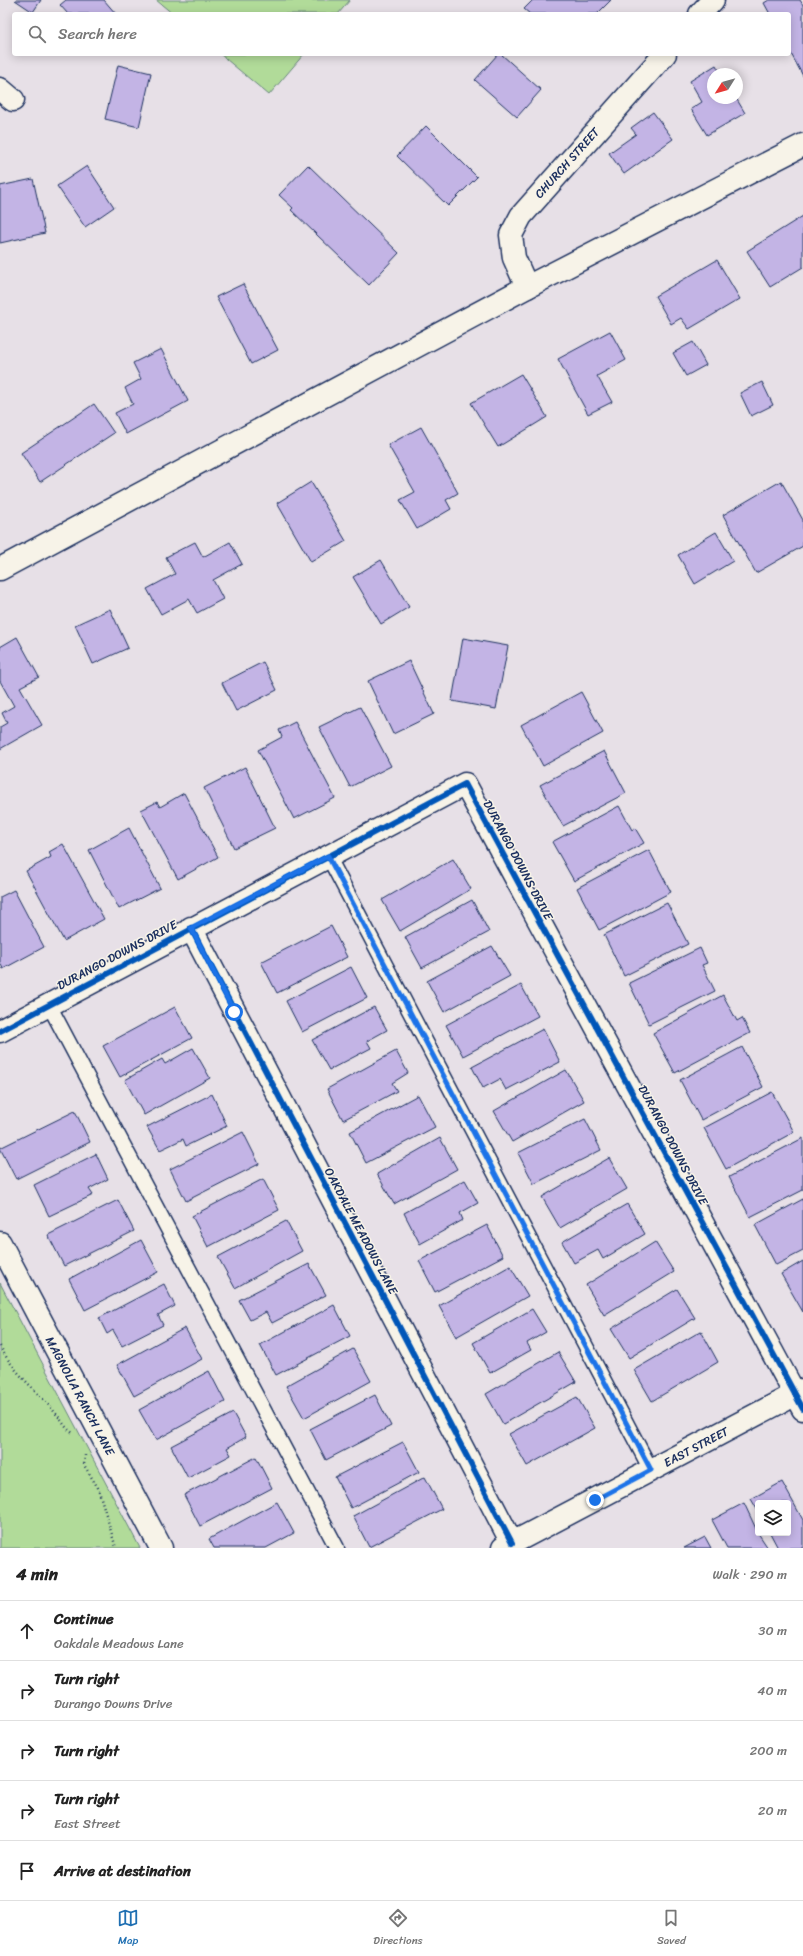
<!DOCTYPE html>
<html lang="en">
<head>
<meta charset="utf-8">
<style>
  body { margin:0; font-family:Sriracha,sans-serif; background:#f2f2f2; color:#222 }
  .controls { position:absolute; right:12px; bottom:12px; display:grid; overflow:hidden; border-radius:4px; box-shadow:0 2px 10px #0003 }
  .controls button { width:36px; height:36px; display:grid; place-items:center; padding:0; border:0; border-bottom:1px solid #e0e0e0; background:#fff; color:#222; font:20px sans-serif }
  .compass { position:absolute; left:707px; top:68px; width:36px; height:36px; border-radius:50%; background:#fff; box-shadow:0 2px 10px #0003; rotate:233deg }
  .stop { position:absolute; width:12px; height:12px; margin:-9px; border:3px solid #1a73e8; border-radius:50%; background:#fff }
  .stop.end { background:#1a73e8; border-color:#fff; box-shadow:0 1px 4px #0008 }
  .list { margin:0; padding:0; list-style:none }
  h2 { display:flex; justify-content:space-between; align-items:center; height:52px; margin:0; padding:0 16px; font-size:17px }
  h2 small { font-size:13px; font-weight:400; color:#767676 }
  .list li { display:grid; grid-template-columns:26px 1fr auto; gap:12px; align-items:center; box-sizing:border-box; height:60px; padding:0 16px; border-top:1px solid #e0e0e0 }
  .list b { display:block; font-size:15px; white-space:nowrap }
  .list p { margin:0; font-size:13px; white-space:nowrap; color:#767676 }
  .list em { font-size:13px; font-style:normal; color:#767676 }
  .icon { flex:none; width:22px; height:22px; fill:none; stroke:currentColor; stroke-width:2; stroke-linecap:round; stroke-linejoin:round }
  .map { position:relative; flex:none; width:803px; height:1548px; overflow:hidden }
  .search { position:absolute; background:#fff; box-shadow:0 2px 10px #0003; left:12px; right:12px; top:12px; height:44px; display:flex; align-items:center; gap:10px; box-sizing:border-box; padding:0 14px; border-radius:4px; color:#767676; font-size:15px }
  .sheet { height:352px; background:#fff }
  nav { display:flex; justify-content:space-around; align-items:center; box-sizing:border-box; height:56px; border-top:1px solid #e0e0e0; background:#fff; font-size:11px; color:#767676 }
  nav a { display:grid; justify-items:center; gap:2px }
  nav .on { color:#1f6fb2 }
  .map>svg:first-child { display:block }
</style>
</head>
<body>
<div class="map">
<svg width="803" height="1548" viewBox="0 0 803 1548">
  <rect width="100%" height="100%" fill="#e7e0e7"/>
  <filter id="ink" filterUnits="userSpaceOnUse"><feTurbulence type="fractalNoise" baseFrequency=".025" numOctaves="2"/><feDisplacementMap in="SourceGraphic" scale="8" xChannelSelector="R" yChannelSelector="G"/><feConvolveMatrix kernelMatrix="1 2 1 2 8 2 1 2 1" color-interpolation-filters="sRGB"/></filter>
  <g filter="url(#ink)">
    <path fill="#b1db99" stroke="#66857c" d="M156,0H350L338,14H173Z
      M220,54H304L269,95Z
      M0,1283L140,1548H0Z"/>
    <path fill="#c3b4e5" stroke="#1b2f5e" d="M15,0H41L33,12Z
      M66,0H104L116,14H68L60,5Z
      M533,0H611L597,14H530L524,9Z
      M769,0H800L803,5V76L789,50V14H770L764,3Z
      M498,54H501L541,90L517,117L475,80Z
      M118,65L151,73L139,127L105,119Z
      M716,65L721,74H713V98H736L745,113L707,135L691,109L702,102L690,81Z
      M653,112L673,139L624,174L609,153L636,134L631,128Z
      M426,126L477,177L448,206L397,156Z
      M308,165L399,253L369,285L291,210L293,208L279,195Z
      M87,166L114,207L85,227L57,186Z
      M33,179L45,233L0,243V186Z
      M803,216V267L770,287L747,251Z
      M717,260L740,299L689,329L681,318L671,324L655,296Z
      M243,284L278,350L251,364L216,297Z
      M610,331L626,360L597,376L612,402L588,414L558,359Z
      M693,342L706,365L686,376L673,353Z
      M161,349L188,401L126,434L115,413L133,404L125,388L141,379L133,363Z
      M521,374L547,417L498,447L471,403Z
      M762,382L773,405L751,416L740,393Z
      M94,404L114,433L40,482L21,453Z
      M421,427L458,493L446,500L451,509L417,529L400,500L415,492L388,445Z
      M781,481L803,520V546L756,573L723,515Z
      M311,482L346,541L311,562L277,503Z
      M716,532L733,561L695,584L678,555Z
      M195,542L203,557L230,542L242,564L213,580L223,599L197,613L189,599L161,614L147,589L175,574L166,557Z
      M381,560L409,607L381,624L353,577Z
      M110,609L128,648L93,664L75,625Z
      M17,637L39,677L20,687L42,725L0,749V727L7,723L2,713L14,706L0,681V647Z
      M463,638L508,646L496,709L452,701Z
      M409,661L434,714L393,734L368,681Z
      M263,662L277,690L236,711L222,683Z
      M581,692L603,733L543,766L521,725Z
      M360,707L391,766L350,787L319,727Z
      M295,722L335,798L294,819L258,750L282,737L279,730Z
      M604,751L626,793L563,826L540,785Z
      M245,767L275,828L234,848L204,788Z
      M184,793L218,857L178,879L141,810L157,802L160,807Z
      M619,806L632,830L635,828L644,843L574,881L552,842Z
      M129,828L160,888L119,909L89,850Z
      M63,844L104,919L64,941L26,871L51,857L49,852Z
      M649,850L671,892L599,930L577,888Z
      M453,859L471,889L400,931L382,900Z
      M14,890L44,947L3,969L0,962V897Z
      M472,900L489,932L422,968L405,937Z
      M667,903L688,944L624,976L604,935Z
      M331,926L347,957L277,993L261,962Z
      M492,946L510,976L444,1012L427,981Z
      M700,948L707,963L702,965L715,991L649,1024L629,983Z
      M351,967L367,998L302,1032L286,1001Z
      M521,985L538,1016L463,1056L446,1025Z
      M723,995L737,1021L742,1018L750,1033L675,1073L653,1033Z
      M175,1007L192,1038L120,1077L103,1046Z
      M374,1007L387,1030L367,1041L371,1048L329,1070L312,1040Z
      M543,1029L560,1062L506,1090L500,1079L483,1088L472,1067Z
      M742,1047L763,1087L701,1120L680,1080Z
      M193,1048L210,1078L144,1115L125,1080L162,1059L165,1064Z
      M396,1051L408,1073L392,1083L397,1091L343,1120L327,1089Z
      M566,1070L584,1101L512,1142L494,1111Z
      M772,1092L794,1132L726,1169L704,1128Z
      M212,1094L227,1126L186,1146L183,1139L160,1150L147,1127Z
      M418,1095L435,1127L366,1163L350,1132Z
      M75,1111L90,1142L16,1179L0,1148Z
      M585,1119L601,1150L534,1184L518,1153Z
      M243,1132L259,1164L186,1201L170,1169Z
      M440,1138L457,1169L394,1204L377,1174Z
      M803,1138V1190L750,1217L729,1177Z
      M96,1154L108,1179L89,1189L93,1195L49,1216L34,1185Z
      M609,1158L627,1189L560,1228L542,1197Z
      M263,1179L279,1210L208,1247L192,1216Z
      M465,1180L478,1203L460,1213L463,1220L420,1244L404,1213Z
      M803,1199V1251L776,1265L755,1225Z
      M118,1200L134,1231L64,1266L48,1235Z
      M627,1204L645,1234L603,1259L598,1250L574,1263L562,1242Z
      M286,1221L302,1251L235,1288L218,1257Z
      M487,1225L503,1256L435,1292L419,1261Z
      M141,1240L158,1272L85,1310L69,1279Z
      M655,1242L674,1272L604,1315L586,1285Z
      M803,1261V1312L781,1274Z
      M309,1264L326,1295L272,1323L266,1312L250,1320L239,1300Z
      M510,1266L528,1296L456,1337L439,1306Z
      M164,1284L175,1306L158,1315L163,1325L122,1346L113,1330L107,1334L99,1318Z
      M677,1289L695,1318L629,1358L611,1329Z
      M334,1305L350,1336L276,1375L260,1345Z
      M532,1309L546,1332L527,1343L531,1350L490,1373L473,1343Z
      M185,1328L202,1359L134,1396L117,1365Z
      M701,1331L718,1362L652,1401L634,1370Z
      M353,1349L371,1381L304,1418L286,1386Z
      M558,1352L576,1382L503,1424L486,1394Z
      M209,1371L225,1402L156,1440L139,1410Z
      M375,1395L391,1426L326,1460L310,1429Z
      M577,1397L595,1428L527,1466L509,1434Z
      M233,1413L246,1437L227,1448L231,1455L188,1478L171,1446Z
      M403,1442L419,1472L351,1508L335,1477Z
      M256,1457L272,1488L200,1526L184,1495Z
      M425,1477L442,1509L369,1547L353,1516Z
      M782,1482L803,1520V1548H778L770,1533H788V1503H758V1511L751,1499Z
      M277,1502L294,1533L266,1548H214L209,1539Z
      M744,1503L758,1533L768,1548H727L712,1520Z
      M705,1537L711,1548H684Z"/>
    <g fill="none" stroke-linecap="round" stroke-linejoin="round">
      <defs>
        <path id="service" d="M328,856L651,1470
          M49,1005L337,1548"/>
        <path id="minor" d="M700,14L713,0
          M0,89L13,100
          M527,287L514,258L511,235L521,216L665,54
          M191,928L512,1543
          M0,1031L465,784L803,1409
          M0,1243L161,1548
          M503,1548L803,1390"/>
        <path id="secondary" d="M0,569L527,287L803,145"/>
      </defs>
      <use href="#service" stroke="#1b2f5e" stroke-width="17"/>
      <use href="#minor" stroke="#1b2f5e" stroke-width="25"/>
      <use href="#secondary" stroke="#1b2f5e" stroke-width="25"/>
      <path stroke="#1b2f5e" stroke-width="2.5" stroke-dasharray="1 3" stroke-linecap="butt" d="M0,1346C14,1374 38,1391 57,1415C63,1422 65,1428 73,1433
        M85,1455L84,1465L98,1488L116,1548"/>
      <use href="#service" stroke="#f7f3e8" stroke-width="14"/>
      <use href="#minor" stroke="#f7f3e8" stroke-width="22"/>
      <use href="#secondary" stroke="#f7f3e8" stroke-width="22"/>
      <defs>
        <path id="cycleway" d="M191,928L512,1543
          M0,1031L465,784L803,1409"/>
      </defs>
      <use href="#cycleway" stroke="#f7f3e8" stroke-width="8"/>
      <use href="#cycleway" stroke="#0057b8" stroke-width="6"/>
    </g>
  </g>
  <g fill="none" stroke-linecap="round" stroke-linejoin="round" filter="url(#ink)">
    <path stroke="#1a73e8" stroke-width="5" d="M234,1012L191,928L328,856L651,1470L595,1500"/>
  </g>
  <g text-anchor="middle" stroke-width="3" stroke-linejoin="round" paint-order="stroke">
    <g font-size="12" fill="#1b2f5e" stroke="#f7f3e8">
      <text transform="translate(567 163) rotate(-48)" y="4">CHURCH STREET</text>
      <text transform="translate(518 860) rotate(62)" y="4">DURANGO DOWNS DRIVE</text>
      <text transform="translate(117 955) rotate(-28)" y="4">DURANGO DOWNS DRIVE</text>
      <text transform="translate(673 1145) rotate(62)" y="4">DURANGO DOWNS DRIVE</text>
      <text transform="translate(361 1231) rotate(62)" y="4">OAKDALE MEADOWS LANE</text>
      <text transform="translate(80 1396) rotate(62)" y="4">MAGNOLIA RANCH LANE</text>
      <text transform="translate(696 1447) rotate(-28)" y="4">EAST STREET</text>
    </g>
  </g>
</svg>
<div class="controls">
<button><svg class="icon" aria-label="layers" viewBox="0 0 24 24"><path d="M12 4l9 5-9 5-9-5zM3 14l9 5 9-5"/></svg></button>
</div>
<svg class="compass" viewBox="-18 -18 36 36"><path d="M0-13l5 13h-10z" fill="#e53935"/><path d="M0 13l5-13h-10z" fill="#767676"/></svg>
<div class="stop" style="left:234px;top:1012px"></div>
<div class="stop end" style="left:595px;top:1500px"></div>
<div class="search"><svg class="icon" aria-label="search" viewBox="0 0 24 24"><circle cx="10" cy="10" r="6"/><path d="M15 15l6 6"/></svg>Search here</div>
</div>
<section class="sheet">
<h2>4 min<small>Walk · 290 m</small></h2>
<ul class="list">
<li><svg class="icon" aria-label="ahead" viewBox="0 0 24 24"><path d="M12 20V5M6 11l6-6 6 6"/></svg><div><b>Continue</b><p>Oakdale Meadows Lane</p></div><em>30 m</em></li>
<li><svg class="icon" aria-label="right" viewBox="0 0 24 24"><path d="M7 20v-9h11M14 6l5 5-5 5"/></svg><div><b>Turn right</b><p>Durango Downs Drive</p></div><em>40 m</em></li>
<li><svg class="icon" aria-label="right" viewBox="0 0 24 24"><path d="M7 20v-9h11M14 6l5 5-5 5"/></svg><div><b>Turn right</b></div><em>200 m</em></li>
<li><svg class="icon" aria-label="right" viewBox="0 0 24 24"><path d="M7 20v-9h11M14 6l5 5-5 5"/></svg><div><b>Turn right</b><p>East Street</p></div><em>20 m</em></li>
<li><svg class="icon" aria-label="arrive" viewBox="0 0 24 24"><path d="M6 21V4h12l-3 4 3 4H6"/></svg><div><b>Arrive at destination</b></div></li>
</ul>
</section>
<nav>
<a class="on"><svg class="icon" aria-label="map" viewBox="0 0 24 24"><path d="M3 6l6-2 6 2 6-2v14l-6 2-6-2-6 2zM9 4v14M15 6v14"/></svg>Map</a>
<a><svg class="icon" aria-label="directions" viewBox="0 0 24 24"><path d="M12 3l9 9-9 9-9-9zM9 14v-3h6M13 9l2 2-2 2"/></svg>Directions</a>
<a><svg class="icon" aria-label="saved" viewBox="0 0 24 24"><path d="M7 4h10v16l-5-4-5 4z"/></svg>Saved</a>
</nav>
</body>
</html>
